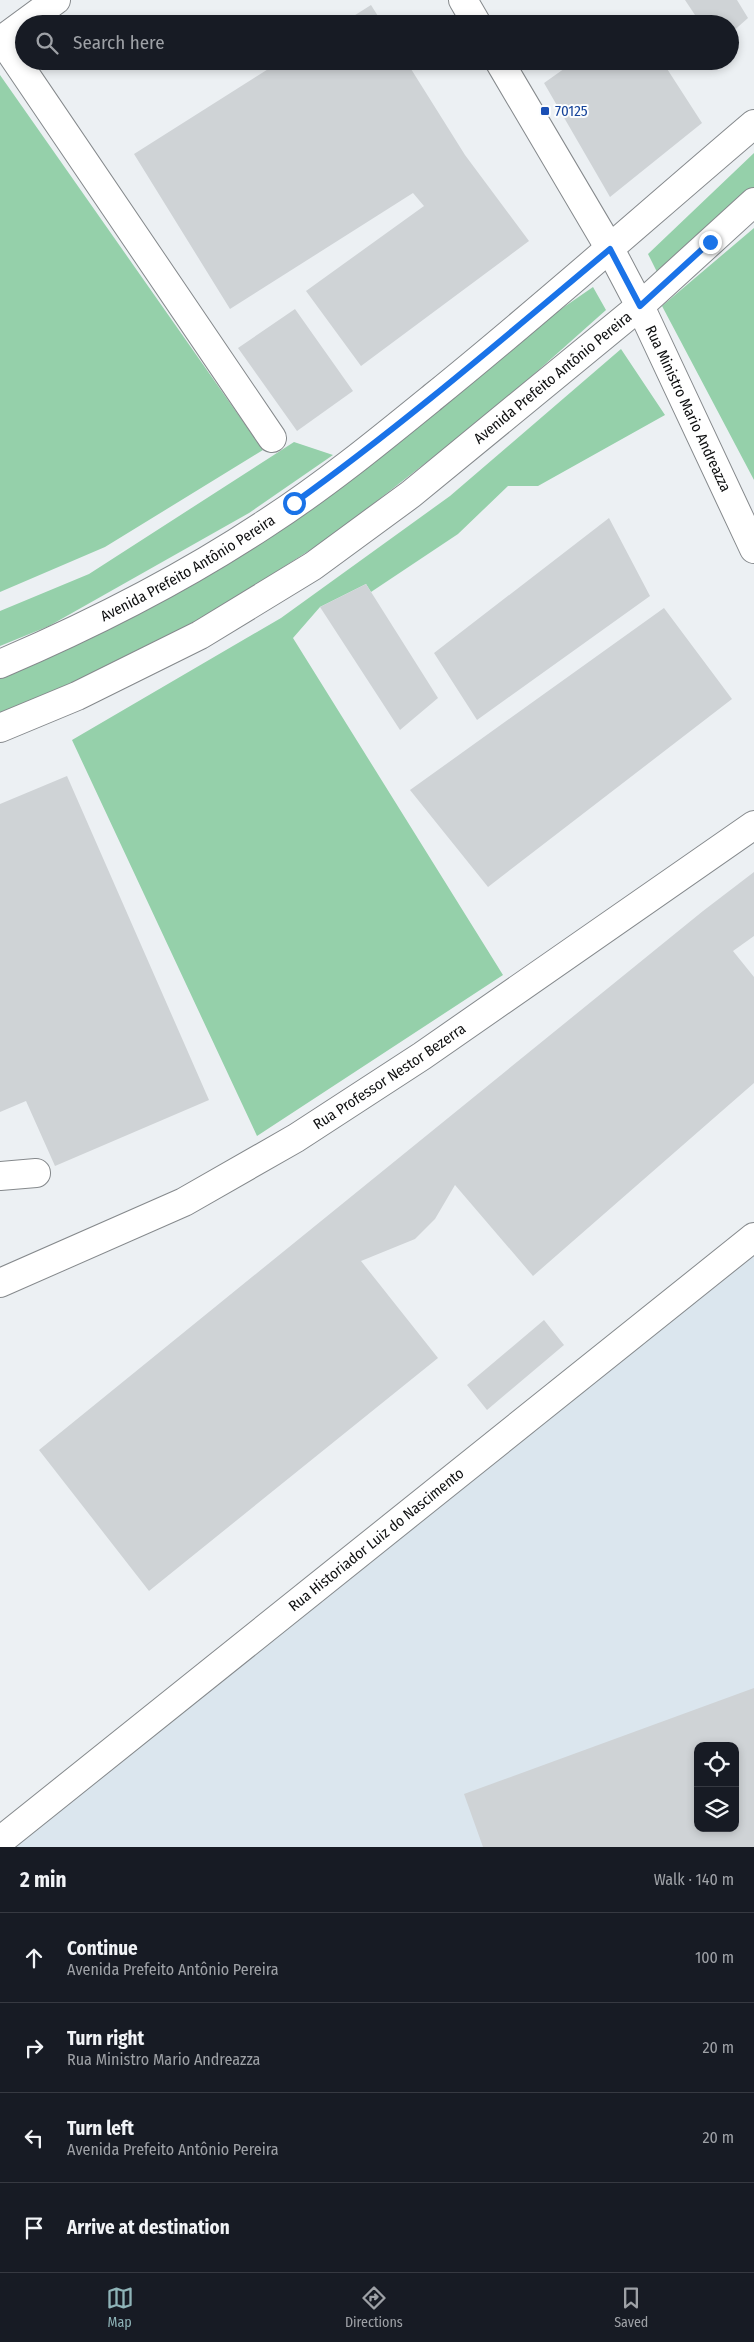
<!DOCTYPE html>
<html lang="en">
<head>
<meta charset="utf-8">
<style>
  body { margin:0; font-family:"Fira Sans Condensed",sans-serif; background:#242831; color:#f1f3f6 }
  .controls { position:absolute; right:15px; bottom:15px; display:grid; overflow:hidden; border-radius:10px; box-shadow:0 2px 8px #0003 }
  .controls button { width:45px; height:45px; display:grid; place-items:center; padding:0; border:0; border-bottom:1px solid #363941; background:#171b24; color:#f1f3f6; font:25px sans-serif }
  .stop { position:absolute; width:15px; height:15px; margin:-11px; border:4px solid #1a73e8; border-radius:50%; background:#fff }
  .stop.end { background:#1a73e8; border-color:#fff; box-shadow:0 1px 5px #0008 }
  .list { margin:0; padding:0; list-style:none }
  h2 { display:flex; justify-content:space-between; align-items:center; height:65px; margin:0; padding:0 20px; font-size:21px }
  h2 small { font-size:16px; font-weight:400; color:#9ea1a6 }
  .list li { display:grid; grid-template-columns:32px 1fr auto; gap:15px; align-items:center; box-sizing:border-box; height:90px; padding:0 20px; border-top:1px solid #363941 }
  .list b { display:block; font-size:19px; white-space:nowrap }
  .list p { margin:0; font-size:16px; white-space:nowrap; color:#9ea1a6 }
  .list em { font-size:16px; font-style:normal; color:#9ea1a6 }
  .icon { flex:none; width:28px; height:28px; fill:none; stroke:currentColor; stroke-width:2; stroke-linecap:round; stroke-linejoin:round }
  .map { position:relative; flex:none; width:754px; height:1847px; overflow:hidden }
  .search { position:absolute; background:#171b24; box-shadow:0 2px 8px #0003; left:15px; right:15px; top:15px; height:55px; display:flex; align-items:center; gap:12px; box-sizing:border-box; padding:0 18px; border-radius:28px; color:#9ea1a6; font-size:19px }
  .sheet { height:425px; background:#171b24 }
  nav { display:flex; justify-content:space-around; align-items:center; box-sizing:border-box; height:70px; border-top:1px solid #363941; background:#171b24; font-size:14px; color:#9ea1a6 }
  nav a { display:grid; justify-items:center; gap:2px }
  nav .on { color:#8fb4b8 }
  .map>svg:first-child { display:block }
</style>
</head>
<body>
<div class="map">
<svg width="754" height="1847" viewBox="0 0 754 1847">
  <rect width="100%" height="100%" fill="#ecf0f3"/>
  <path fill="#dbe6ee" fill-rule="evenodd" d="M754,1239V1847H11ZM698,1746H735V1828H698Z"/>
  <path fill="#95d0aa" d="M0,75L263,450L105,547L0,592Z
    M754,153V194L659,276L648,254Z
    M754,228V480L662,306Z
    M593,287L606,310L496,408L332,536L194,624L62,691L0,716V669L117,616Z
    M621,349L665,415L538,486H508L458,534L371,592L366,584L320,607L293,638L503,975L257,1136L72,740L281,618L450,496Z
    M294,442L333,455L249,513L49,626L0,646V611L89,574Z"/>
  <path fill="#cfd3d6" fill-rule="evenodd" d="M685,0H737L748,18L730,34V24H701Z
    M371,5L383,24H341Z
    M281,61H406L465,155L529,241L361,366L306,291L424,206L413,193L230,309L134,154Z
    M575,61H662L702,123L610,197L544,83Z
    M295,309L353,391L297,431L238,348Z
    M609,518L650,596L477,720L434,653Z
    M366,584L438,698L400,730L320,607Z
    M664,608L732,699L488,887L410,790Z
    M67,776L209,1100L55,1166L26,1101L0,1112V804Z
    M754,872V936L733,951L754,977V1083L533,1276L455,1185L435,1219L415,1239L361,1261L438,1358L149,1591L39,1450L703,911Z
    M544,1320L564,1345L487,1410L467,1385Z
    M754,1688V1847H483L464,1794ZM698,1746H735V1828H698Z"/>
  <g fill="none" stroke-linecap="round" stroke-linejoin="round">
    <defs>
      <g id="minor">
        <path d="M463,0L477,24"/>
        <path d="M2,40L272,438"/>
        <path d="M0,41L56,0"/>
        <path id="s1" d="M499,61L610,249L640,306L754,549"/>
        <path id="s2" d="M0,664C91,625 182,579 265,524C324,486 379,441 433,397C542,309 647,215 754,124"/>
        <path id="s3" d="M0,728L77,696L200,635L313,566L411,494L640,306L754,202"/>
        <path d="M0,1176L36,1173"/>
        <path id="s4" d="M0,1283L184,1202L296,1138L422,1056L754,825"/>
        <path id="s5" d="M0,1841L754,1237"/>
      </g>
    </defs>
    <use href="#minor" stroke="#85898c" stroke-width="30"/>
    <use href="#minor" stroke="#fff" stroke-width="28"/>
  </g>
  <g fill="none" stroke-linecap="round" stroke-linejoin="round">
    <path stroke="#1a73e8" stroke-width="6" d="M294,503C404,424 506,336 610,249L640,306L710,242"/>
  </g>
  <rect fill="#1a4fb4" stroke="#fbfdfe" stroke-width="2" x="540" y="106" width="10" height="10" rx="2.5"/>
  <g text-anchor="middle" stroke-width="4" stroke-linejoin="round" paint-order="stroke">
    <g font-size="15" fill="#164399" stroke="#fbfdfe" text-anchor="start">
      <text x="555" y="116">70125</text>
    </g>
    <g font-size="15" fill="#0f1011" stroke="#fbfdfe">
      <text dy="5" stroke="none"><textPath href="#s3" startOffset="658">Avenida Prefeito Antônio Pereira</textPath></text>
      <text dy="5" stroke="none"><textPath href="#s1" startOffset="396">Rua Ministro Mario Andreazza</textPath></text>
      <text dy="5" stroke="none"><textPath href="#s2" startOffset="211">Avenida Prefeito Antônio Pereira</textPath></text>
      <text dy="5" stroke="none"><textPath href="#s4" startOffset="442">Rua Professor Nestor Bezerra</textPath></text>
      <text dy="5" stroke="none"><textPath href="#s5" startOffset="482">Rua Historiador Luiz do Nascimento</textPath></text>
    </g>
  </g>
</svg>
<div class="controls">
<button><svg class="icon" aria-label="locate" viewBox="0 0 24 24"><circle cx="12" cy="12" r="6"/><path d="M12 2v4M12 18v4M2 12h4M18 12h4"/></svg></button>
<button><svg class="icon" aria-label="layers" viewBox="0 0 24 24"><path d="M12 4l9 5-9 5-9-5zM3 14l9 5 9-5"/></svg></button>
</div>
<div class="stop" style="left:294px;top:503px"></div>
<div class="stop end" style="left:710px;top:242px"></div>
<div class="search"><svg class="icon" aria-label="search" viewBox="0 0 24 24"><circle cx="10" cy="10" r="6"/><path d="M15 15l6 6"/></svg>Search here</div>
</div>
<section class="sheet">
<h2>2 min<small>Walk · 140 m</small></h2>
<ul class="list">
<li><svg class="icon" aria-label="ahead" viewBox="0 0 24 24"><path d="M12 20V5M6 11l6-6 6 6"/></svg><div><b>Continue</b><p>Avenida Prefeito Antônio Pereira</p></div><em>100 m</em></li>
<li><svg class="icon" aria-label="right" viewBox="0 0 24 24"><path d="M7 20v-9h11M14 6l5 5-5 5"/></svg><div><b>Turn right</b><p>Rua Ministro Mario Andreazza</p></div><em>20 m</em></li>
<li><svg class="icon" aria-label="left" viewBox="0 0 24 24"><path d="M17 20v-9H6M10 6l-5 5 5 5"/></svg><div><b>Turn left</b><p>Avenida Prefeito Antônio Pereira</p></div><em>20 m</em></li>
<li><svg class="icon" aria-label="arrive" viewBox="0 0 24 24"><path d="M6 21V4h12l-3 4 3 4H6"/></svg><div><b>Arrive at destination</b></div></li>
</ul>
</section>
<nav>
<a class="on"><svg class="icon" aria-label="map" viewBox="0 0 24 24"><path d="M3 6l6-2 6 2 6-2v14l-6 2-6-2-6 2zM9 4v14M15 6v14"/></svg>Map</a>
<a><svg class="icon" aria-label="directions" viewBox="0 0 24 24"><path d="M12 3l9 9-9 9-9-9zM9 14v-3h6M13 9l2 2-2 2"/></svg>Directions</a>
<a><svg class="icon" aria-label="saved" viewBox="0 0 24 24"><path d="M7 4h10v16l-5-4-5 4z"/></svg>Saved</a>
</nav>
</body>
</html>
